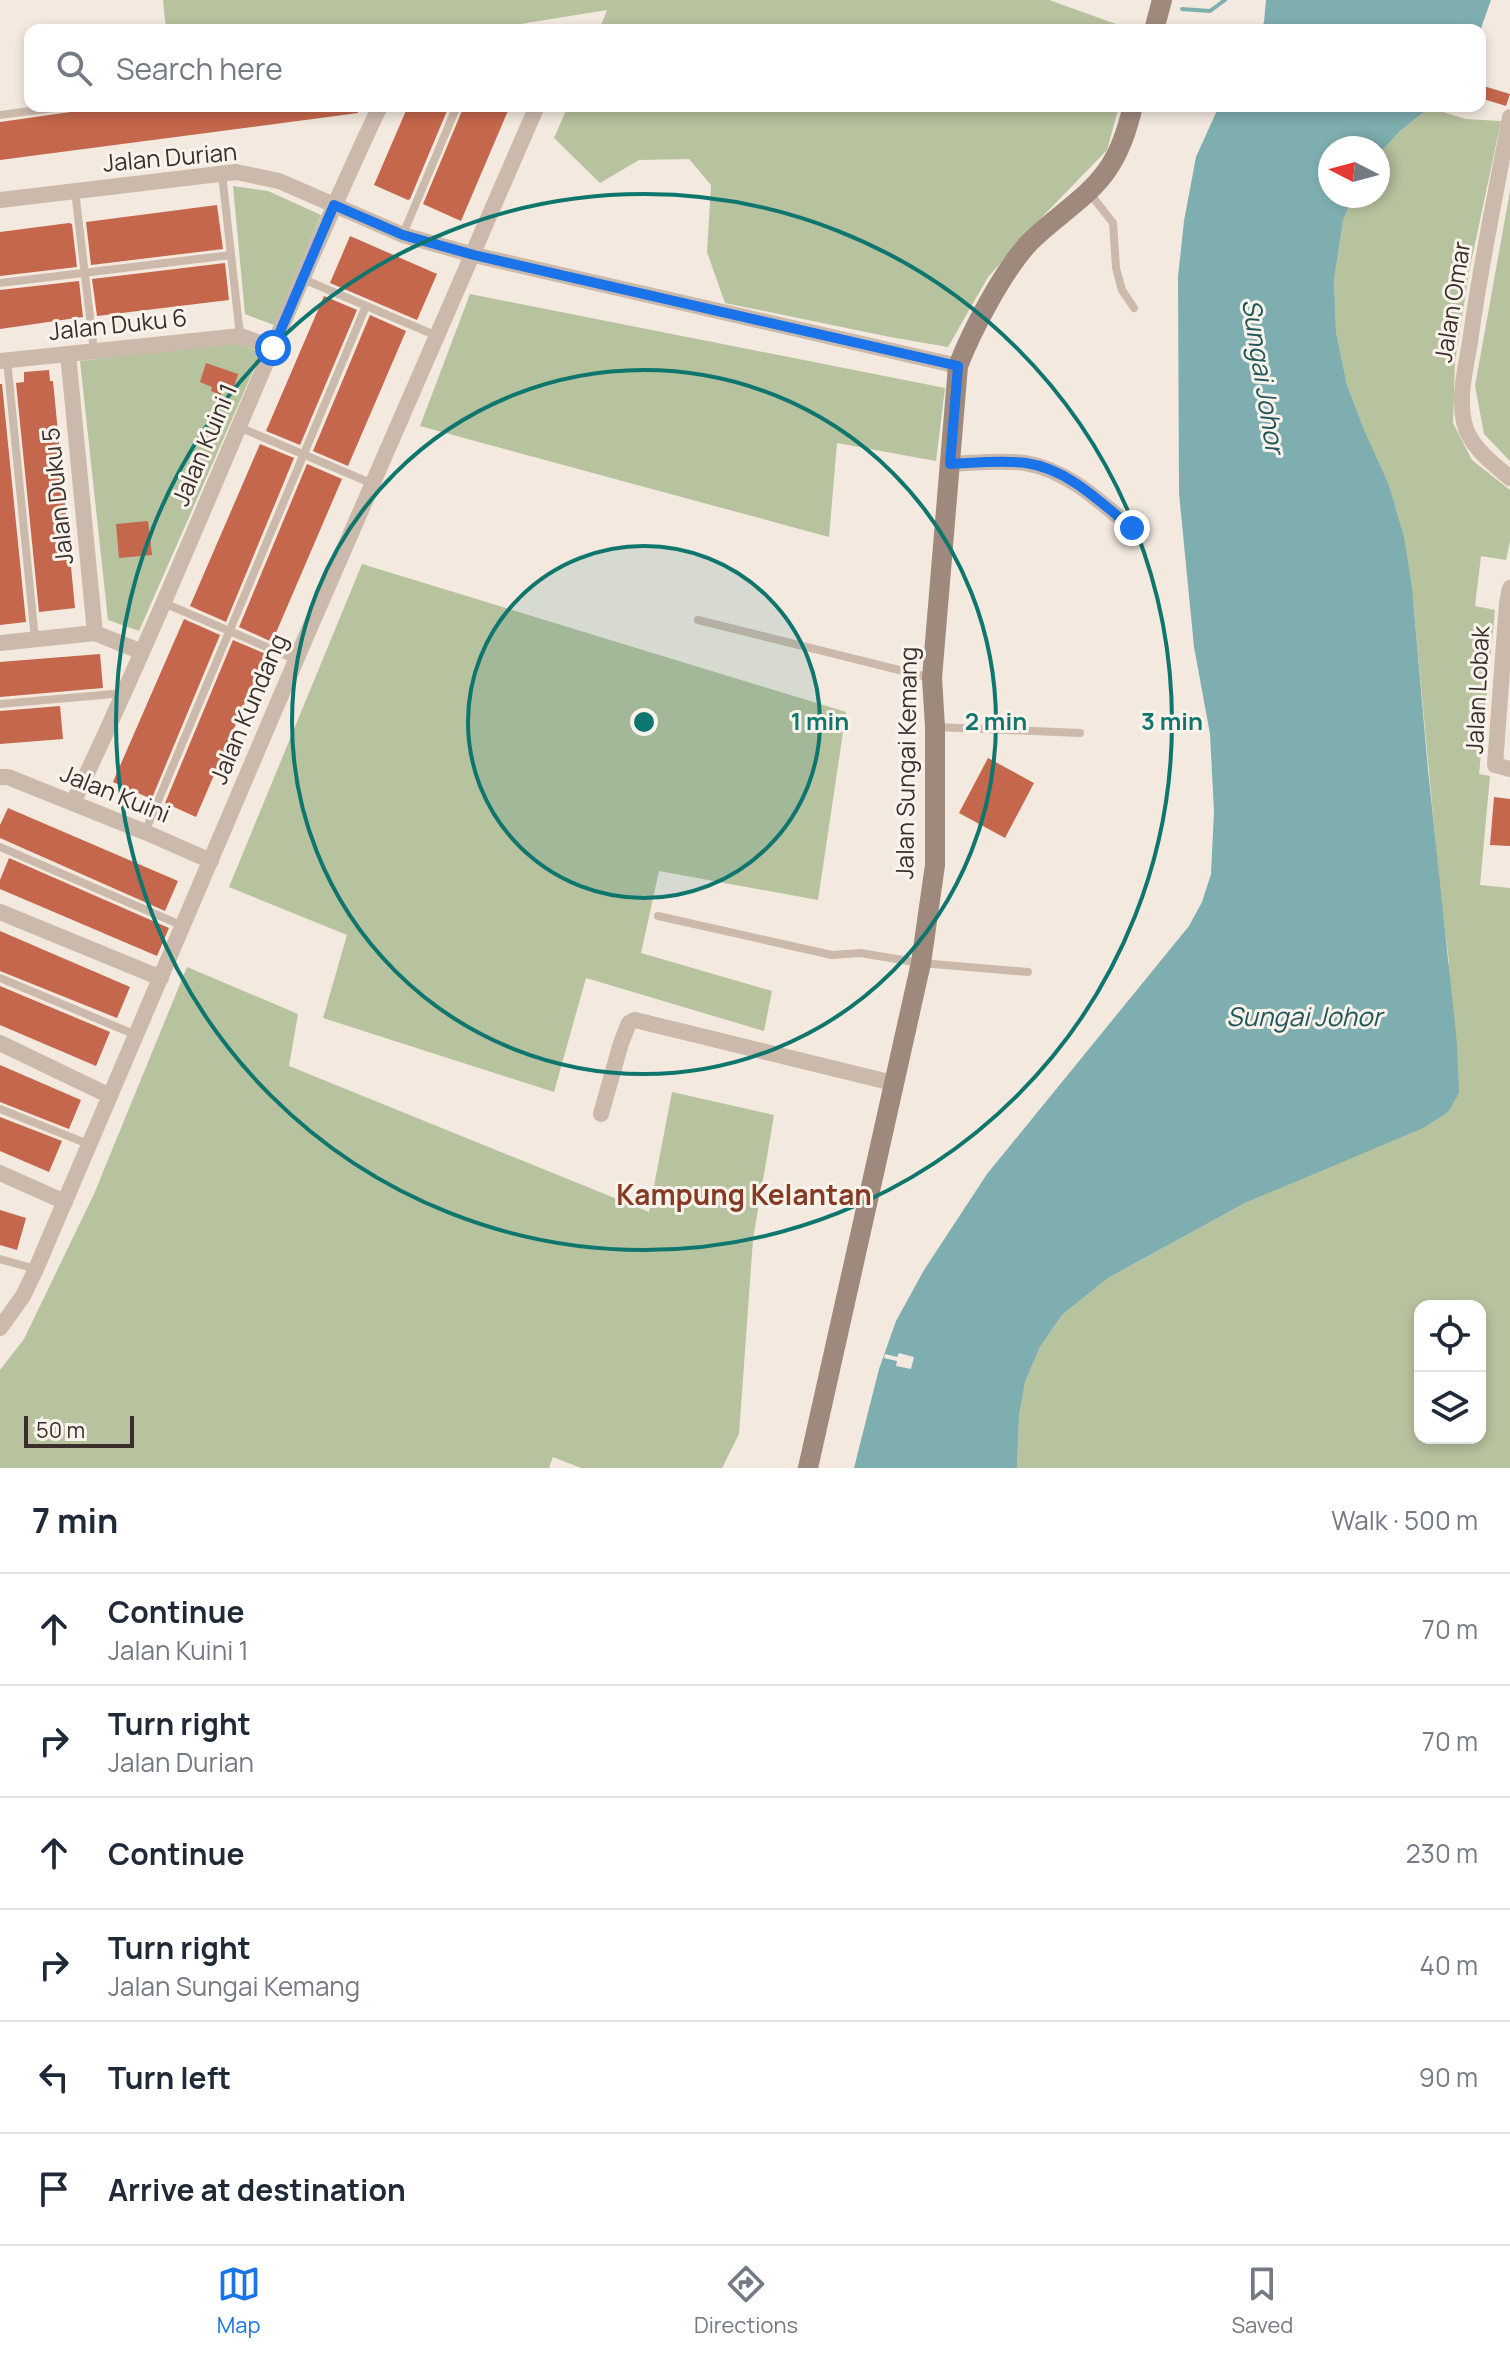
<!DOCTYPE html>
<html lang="en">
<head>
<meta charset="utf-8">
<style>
  body { margin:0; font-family:Manrope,sans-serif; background:#f6f6f7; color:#1f2937 }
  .controls { position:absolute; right:24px; bottom:24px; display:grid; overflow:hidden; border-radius:16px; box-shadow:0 4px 12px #0003 }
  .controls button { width:72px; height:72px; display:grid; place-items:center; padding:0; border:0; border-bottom:2px solid #e0e1e3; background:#fff; color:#1f2937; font:40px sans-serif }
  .compass { position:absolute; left:1318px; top:136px; width:72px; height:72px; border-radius:50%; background:#fff; box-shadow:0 4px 12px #0003; rotate:276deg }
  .scale { position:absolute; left:24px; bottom:20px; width:110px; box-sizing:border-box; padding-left:8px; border:4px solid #392e2a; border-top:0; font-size:22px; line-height:28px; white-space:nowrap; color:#392e2a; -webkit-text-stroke:6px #faf3ec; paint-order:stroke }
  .stop { position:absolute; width:24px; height:24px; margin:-18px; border:6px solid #1a73e8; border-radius:50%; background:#fff }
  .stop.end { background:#1a73e8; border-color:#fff; box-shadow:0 2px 8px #0008 }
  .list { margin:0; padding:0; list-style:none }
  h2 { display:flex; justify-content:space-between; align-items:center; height:104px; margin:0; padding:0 32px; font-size:34px }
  h2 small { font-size:26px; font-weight:400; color:#747a83 }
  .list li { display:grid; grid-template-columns:52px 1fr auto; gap:24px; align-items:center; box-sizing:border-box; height:112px; padding:0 32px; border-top:2px solid #e0e1e3 }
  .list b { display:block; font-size:30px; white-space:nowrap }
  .list p { margin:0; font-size:26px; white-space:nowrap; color:#747a83 }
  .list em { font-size:26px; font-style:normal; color:#747a83 }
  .icon { flex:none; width:44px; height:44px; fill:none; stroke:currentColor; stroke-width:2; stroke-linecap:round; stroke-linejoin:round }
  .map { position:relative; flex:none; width:1510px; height:1468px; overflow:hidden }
  .search { position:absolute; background:#fff; box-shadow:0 4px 12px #0003; left:24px; right:24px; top:24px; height:88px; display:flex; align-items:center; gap:20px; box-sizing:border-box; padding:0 28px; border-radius:16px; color:#747a83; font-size:30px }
  .sheet { height:776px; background:#fff }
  nav { display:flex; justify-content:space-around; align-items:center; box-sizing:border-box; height:112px; border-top:2px solid #e0e1e3; background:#fff; font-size:22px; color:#747a83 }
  nav a { display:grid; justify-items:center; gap:4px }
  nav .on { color:#1a73e8 }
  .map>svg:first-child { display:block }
</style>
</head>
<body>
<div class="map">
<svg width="1510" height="1468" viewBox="0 0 1510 1468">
  <rect width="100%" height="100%" fill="#f3e9df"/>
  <path fill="#b7c29f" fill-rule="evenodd" d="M163,0H1049L1133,30H599L607,10L484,30H166Z
    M568,106H1119L1107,150L1046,213L988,277L948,347L890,337L725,303L707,252L711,185L689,159L639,160L600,183L554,138Z
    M1430,108L1466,119L1501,121L1469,272L1455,362L1453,423L1472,460L1510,490V541L1506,560L1481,556L1475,606L1495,610L1479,774L1490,776L1480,885L1510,888V1468H1017L1019,1416L1025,1382L1040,1347L1062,1315L1108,1278L1245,1203L1383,1143L1449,962L1440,890L1414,611L1404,536L1389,485L1367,439L1347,385L1336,332L1334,280L1343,221L1353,196H1378V155L1400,131ZM1420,1306H1480V1438H1420Z
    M233,186L268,191L321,215L274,325L245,314Z
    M1510,191V461L1484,434L1475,386Z
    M470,294L945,388L936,461L837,443L829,537L420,426Z
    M238,343L261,353L139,631L108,620L80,361Z
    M362,564L846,712L818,900L659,871L641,953L772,991L764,1031L586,978L554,1092L323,1018L347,935L229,887Z
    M187,967L298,1014L289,1066L649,1212L672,1092L774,1115L753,1239L739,1434L722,1468H581L553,1457L549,1468H0V1370L24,1339L94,1194Z"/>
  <path fill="#7eaeaf" d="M1266,0H1491L1480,31L1261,30L1264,22Z
    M1219,106H1432L1400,131L1378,155V148H1330V196H1353L1343,221L1334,280L1336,332L1347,385L1364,430L1389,485L1404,536L1412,588L1428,770L1457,1044L1459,1093L1448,1112L1423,1128L1245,1203L1108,1278L1062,1315L1040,1347L1025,1382L1019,1416L1017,1468H854L879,1369L896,1321L924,1270L987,1174L1189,926L1202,902L1211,874L1214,812L1210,734L1194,647L1179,493L1178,277L1184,221L1196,157Z"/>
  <path fill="#f3e9df" d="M899,1353L914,1357L911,1369L896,1366L897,1361L884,1358L885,1354L897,1357Z"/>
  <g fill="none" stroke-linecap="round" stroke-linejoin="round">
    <path stroke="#7eaeaf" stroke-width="4" d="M1182,9L1210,11L1225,0"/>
  </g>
  <path fill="#c4674c" d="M1480,85L1510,94L1506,106L1480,98Z
    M113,106H357L358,113L0,160V122Z
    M408,106H449L410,199L408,200L374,185Z
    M464,106H510L461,221L423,204Z
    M217,205L223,249L91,265L86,222Z
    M69,223L72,224L77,267L0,276V232Z
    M350,236L437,274L417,320L330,283Z
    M225,263L229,300L97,316L92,279Z
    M79,281L83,317L0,329V290Z
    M324,296L357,310L300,445L266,431Z
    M370,315L406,331L348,466L313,451Z
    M206,363L238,374L232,394L223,390L221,395L211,391L212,387L200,382Z
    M49,370L50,381H53L75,608L39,612L16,383L24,382V372Z
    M0,384H2L26,622L0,625Z
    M260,444L294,458L226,622L190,606Z
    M307,464L342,479L272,642L239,627Z
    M148,521L152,555L119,558L116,524Z
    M184,619L220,635L152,798L147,797L113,782Z
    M233,640L266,654L196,817L165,803Z
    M100,654L103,688L0,697V662Z
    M60,706L63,739L0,744V711Z
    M988,758L1034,783L1005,838L959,813Z
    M1494,797L1510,799V846L1490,845Z
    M8,808L178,881L165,911L0,838V825Z
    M9,858L169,928L157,956L0,889V880Z
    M0,931L130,987L117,1018L0,971Z
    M0,986L110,1032L96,1066L0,1025Z
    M0,1065L81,1100L69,1129L0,1102Z
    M0,1117L62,1141L49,1172L0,1151Z
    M0,1210L26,1218L17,1250L0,1245Z"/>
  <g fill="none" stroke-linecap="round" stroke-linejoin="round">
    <path stroke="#cbb9ab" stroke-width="8" d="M0,115L69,106
      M222,174L240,335
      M75,191L94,351
      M1088,191L1113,223L1116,268L1122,290L1134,308
      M403,234L457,106
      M303,279L437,336
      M0,283L231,255
      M7,360L35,639
      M239,427L373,484
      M164,603L297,660
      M698,620L931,678
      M0,704L124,693
      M936,727L1080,733
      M145,832L366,306
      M0,847L183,926
      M658,916L832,955L860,953L921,963L1028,972
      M0,978L136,1035
      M0,1109L88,1144
      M0,1259L36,1269"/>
    <path stroke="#cbb9ab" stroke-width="16" d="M1510,117C1496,192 1480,267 1470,342C1466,367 1458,396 1464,422C1469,446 1492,463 1510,478
      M0,200L236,172L279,181L403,235L474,255L958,366
      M68,354L95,633
      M0,361L241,336L273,348
      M950,464C974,463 1001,460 1025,463C1068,470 1100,502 1132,528
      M1510,588L1507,603L1495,765L1510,769
      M0,643L95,633L142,652
      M0,777H8L145,832L211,861
      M73,803C182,574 272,336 380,106
      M0,912L161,978
      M0,1043L110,1096
      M601,1114L621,1043L629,1023L635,1020L893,1083
      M0,1173L65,1202
      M0,1328L23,1296L36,1269L305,639L537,106"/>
    <path stroke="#9f887c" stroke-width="20" d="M1154,30L1162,0
      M808,1468L921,963L935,865V727L932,678L958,366C972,330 1002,273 1028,244C1051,220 1085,200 1105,173C1120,153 1127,130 1133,106"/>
  </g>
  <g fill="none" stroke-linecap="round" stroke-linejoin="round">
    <path stroke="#1a73e8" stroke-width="10" d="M273,348L334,205L403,235L474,255L958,366L950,464C974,463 1001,460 1026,463C1068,469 1100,502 1132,528"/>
  </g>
  <circle cx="644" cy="722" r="176" fill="#0f766e" fill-opacity=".12"/>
  <g fill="none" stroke="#0f766e" stroke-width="4">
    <circle cx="644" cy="722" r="176"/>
    <circle cx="644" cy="722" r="352"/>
    <circle cx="644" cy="722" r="528"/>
  </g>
  <g text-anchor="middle" stroke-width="6" stroke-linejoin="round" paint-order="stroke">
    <g font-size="24" fill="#392e2a" stroke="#faf3ec">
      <text transform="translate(170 158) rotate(-5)" y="8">Jalan Durian</text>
      <text transform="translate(1453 302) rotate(-81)" y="8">Jalan Omar</text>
      <text transform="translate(118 325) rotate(-6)" y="8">Jalan Duku 6</text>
      <text transform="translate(205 445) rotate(-67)" y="8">Jalan Kuini 1</text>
      <text transform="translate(58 496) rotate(-96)" y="8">Jalan Duku 5</text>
      <text transform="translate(1478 690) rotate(-87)" y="8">Jalan Lobak</text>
      <text transform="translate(249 709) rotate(-67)" y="8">Jalan Kundang</text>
      <text transform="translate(907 763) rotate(-89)" y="8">Jalan Sungai Kemang</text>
      <text transform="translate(115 794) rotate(22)" y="8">Jalan Kuini</text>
    </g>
    <g font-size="26" font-style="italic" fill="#20575a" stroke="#faf3ec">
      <text transform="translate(1263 376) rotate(81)" y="9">Sungai Johor</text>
      <text x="1304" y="1026">Sungai Johor</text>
    </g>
    <g font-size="28" font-weight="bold" fill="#863a24" stroke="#faf3ec">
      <text x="744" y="1205">Kampung Kelantan</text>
    </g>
  </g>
  <circle cx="644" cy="722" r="12" fill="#0f766e" stroke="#faf3ec" stroke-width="4"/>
  <g font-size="24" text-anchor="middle" font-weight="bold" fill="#0f766e" stroke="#faf3ec" stroke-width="6" stroke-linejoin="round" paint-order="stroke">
    <text x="820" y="730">1 min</text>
    <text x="996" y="730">2 min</text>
    <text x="1172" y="730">3 min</text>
  </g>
</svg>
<div class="controls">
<button><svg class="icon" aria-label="locate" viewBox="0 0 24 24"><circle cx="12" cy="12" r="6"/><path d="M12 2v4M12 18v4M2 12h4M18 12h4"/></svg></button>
<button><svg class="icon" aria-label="layers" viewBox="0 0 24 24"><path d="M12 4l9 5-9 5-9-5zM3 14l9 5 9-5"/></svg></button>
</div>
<svg class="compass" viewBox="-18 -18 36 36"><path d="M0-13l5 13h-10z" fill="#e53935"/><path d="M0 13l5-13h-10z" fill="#747a83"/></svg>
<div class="scale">50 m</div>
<div class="stop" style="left:273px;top:348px"></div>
<div class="stop end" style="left:1132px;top:528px"></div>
<div class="search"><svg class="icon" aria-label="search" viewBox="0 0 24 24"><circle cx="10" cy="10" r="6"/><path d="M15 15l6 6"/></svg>Search here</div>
</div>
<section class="sheet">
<h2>7 min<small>Walk · 500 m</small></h2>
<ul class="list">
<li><svg class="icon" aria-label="ahead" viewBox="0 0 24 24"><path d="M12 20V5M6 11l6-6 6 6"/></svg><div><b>Continue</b><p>Jalan Kuini 1</p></div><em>70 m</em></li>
<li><svg class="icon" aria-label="right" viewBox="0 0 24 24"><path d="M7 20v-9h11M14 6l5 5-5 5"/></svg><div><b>Turn right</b><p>Jalan Durian</p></div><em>70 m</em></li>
<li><svg class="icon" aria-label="ahead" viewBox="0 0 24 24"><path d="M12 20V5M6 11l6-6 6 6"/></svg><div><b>Continue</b></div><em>230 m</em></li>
<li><svg class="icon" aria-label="right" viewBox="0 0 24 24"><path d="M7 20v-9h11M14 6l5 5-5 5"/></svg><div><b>Turn right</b><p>Jalan Sungai Kemang</p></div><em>40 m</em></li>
<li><svg class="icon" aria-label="left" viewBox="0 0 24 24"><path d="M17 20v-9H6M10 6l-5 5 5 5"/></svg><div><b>Turn left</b></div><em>90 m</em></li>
<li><svg class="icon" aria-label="arrive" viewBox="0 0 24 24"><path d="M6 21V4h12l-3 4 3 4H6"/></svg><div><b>Arrive at destination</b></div></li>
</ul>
</section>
<nav>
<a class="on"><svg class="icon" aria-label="map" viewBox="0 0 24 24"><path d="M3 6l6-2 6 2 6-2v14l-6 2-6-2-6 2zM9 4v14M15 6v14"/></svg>Map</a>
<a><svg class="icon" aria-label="directions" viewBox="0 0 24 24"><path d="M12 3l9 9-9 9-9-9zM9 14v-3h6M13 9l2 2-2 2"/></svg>Directions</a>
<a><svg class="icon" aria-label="saved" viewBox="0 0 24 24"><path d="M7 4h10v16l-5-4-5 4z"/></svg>Saved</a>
</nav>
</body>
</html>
